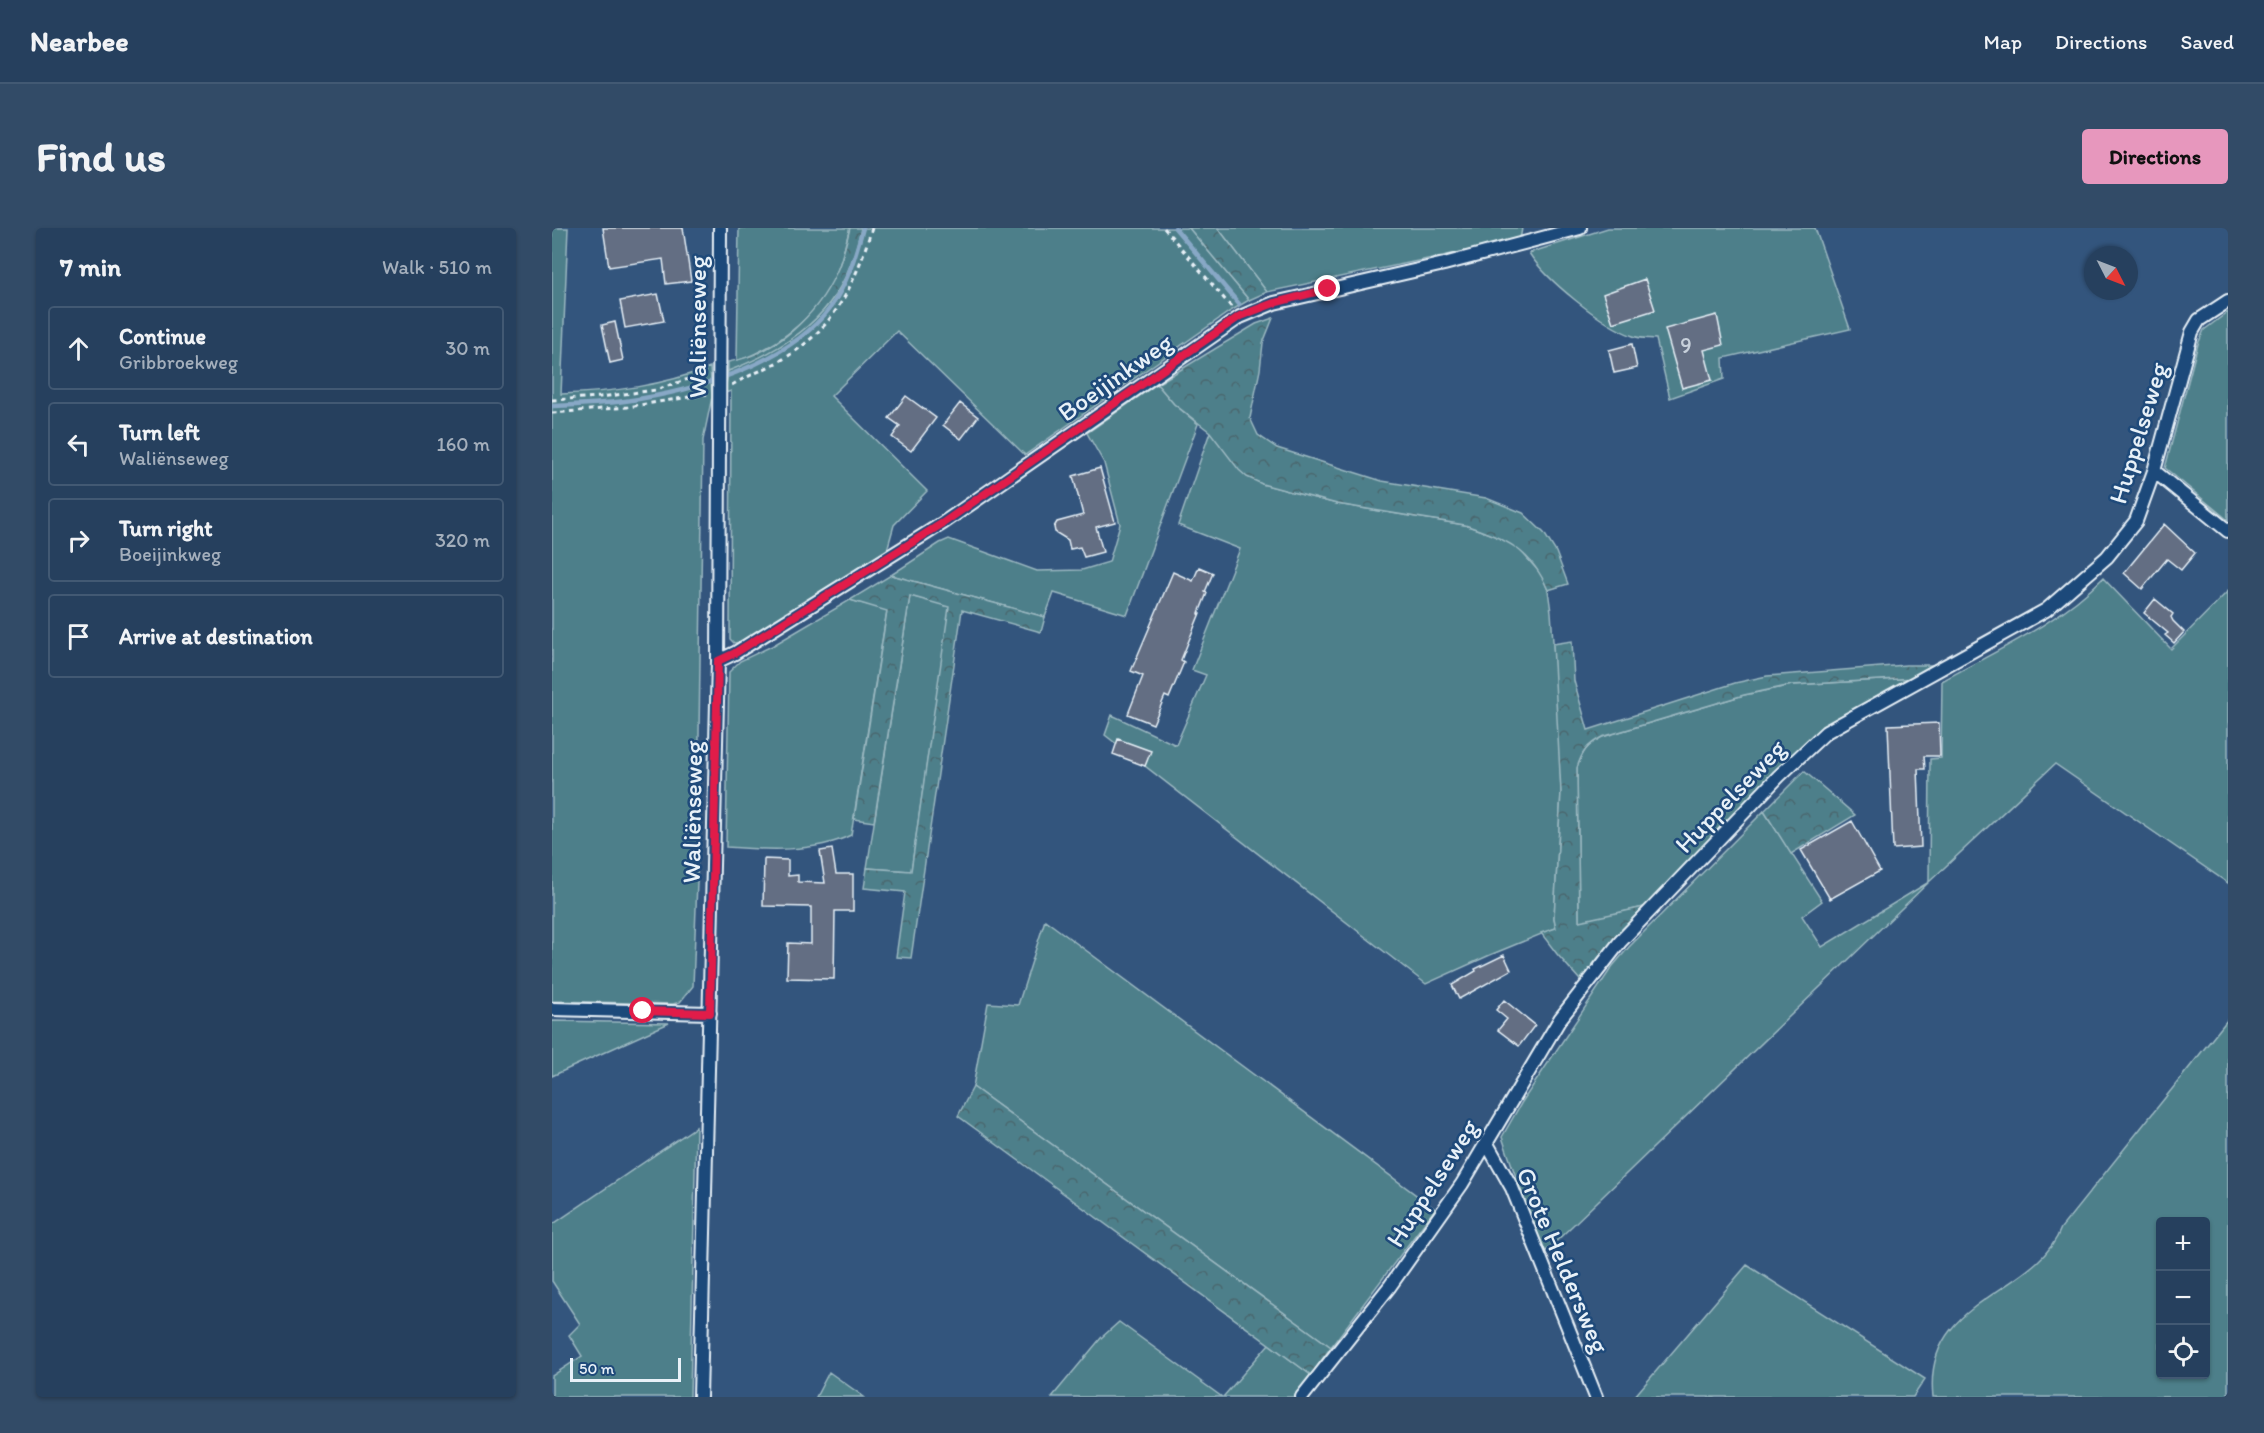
<!DOCTYPE html>
<html lang="en">
<head>
<meta charset="utf-8">
<style>
  body { margin:0; font-family:Itim,sans-serif; background:#324b67; color:#f1f3f6 }
  .controls { position:absolute; right:18px; bottom:18px; display:grid; overflow:hidden; border-radius:6px; box-shadow:0 2px 4px #0004 }
  .controls button { width:54px; height:54px; display:grid; place-items:center; padding:0; border:0; border-bottom:2px solid #425973; background:#26405e; color:#f1f3f6; font:30px sans-serif }
  .compass { position:absolute; left:1532px; top:18px; width:54px; height:54px; border-radius:50%; background:#26405e; box-shadow:0 2px 4px #0004; rotate:132deg }
  .scale { position:absolute; left:18px; bottom:15px; width:111px; box-sizing:border-box; padding-left:6px; border:3px solid #e8f1f8; border-top:0; font-size:16px; line-height:21px; white-space:nowrap; color:#e8f1f8; -webkit-text-stroke:4px #1f4a7a; paint-order:stroke }
  .stop { position:absolute; width:18px; height:18px; margin:-14px; border:4px solid #e11d48; border-radius:50%; background:#fff }
  .stop.end { background:#e11d48; border-color:#fff; box-shadow:0 2px 6px #0008 }
  .list { margin:0; padding:0; list-style:none }
  h2 { display:flex; justify-content:space-between; align-items:center; height:78px; margin:0; padding:0 24px; font-size:26px }
  h2 small { font-size:20px; font-weight:400; color:#a4afbc }
  .list li { display:grid; grid-template-columns:39px 1fr auto; gap:18px; align-items:center; box-sizing:border-box; height:84px; margin:0 12px 12px; padding:0 12px; border:2px solid #425973; border-radius:6px }
  .list b { display:block; font-size:22px; white-space:nowrap }
  .list p { margin:0; font-size:20px; white-space:nowrap; color:#a4afbc }
  .list em { font-size:20px; font-style:normal; color:#a4afbc }
  .icon { flex:none; width:33px; height:33px; fill:none; stroke:currentColor; stroke-width:2; stroke-linecap:round; stroke-linejoin:round }
  .map { position:relative; flex:none; width:1676px; height:1169px; overflow:hidden; border-radius:6px }
  header { display:flex; align-items:center; gap:36px; box-sizing:border-box; height:84px; padding:0 30px; background:#26405e; border-bottom:2px solid #425973 }
  header strong { font-size:28px }
  nav { display:flex; gap:33px; margin-inline-start:auto; font-size:21px }
  .intro { display:flex; align-items:center; justify-content:space-between; box-sizing:border-box; height:144px; padding:0 36px }
  h1 { margin:0; font-size:42px }
  .button { padding:15px 27px; border-radius:6px; background:#e797bd; color:#111; font-size:21px; font-weight:700 }
  main { display:flex; gap:36px; padding:0 36px }
  aside { flex:1; background:#26405e; border-radius:6px; box-shadow:0 2px 4px #0004 }
  .map>svg:first-child { display:block }
</style>
</head>
<body>
<header>
<strong>Nearbee</strong>
<nav><a>Map</a><a>Directions</a><a>Saved</a></nav>
</header>
<div class="intro"><h1>Find us</h1><a class="button">Directions</a></div>
<main>
<aside>
<h2>7 min<small>Walk · 510 m</small></h2>
<ul class="list">
<li><svg class="icon" aria-label="ahead" viewBox="0 0 24 24"><path d="M12 20V5M6 11l6-6 6 6"/></svg><div><b>Continue</b><p>Gribbroekweg</p></div><em>30 m</em></li>
<li><svg class="icon" aria-label="left" viewBox="0 0 24 24"><path d="M17 20v-9H6M10 6l-5 5 5 5"/></svg><div><b>Turn left</b><p>Waliënseweg</p></div><em>160 m</em></li>
<li><svg class="icon" aria-label="right" viewBox="0 0 24 24"><path d="M7 20v-9h11M14 6l5 5-5 5"/></svg><div><b>Turn right</b><p>Boeijinkweg</p></div><em>320 m</em></li>
<li><svg class="icon" aria-label="arrive" viewBox="0 0 24 24"><path d="M6 21V4h12l-3 4 3 4H6"/></svg><div><b>Arrive at destination</b></div></li>
</ul>
</aside>
<div class="map">
<svg width="1676" height="1169" viewBox="0 0 1676 1169">
  <defs>
    <pattern id="forest-crowns" width="20" height="18" patternUnits="userSpaceOnUse" patternTransform="scale(1.5)"><rect width="20" height="18" fill="#4e7f8a"/><path d="M2 6a3 3 0 1 1 6 0M12 15a3 3 0 1 1 6 0" fill="none" stroke="#4a666d"/></pattern>
  </defs>
  <rect width="100%" height="100%" fill="#33557d"/>
  <filter id="ink" filterUnits="userSpaceOnUse"><feTurbulence type="fractalNoise" baseFrequency=".0167" numOctaves="2"/><feDisplacementMap in="SourceGraphic" scale="12" xChannelSelector="R" yChannelSelector="G"/><feConvolveMatrix kernelMatrix="1 2 1 2 8 2 1 2 1" color-interpolation-filters="sRGB"/></filter>
  <g filter="url(#ink)">
    <path fill="#4e7f8a" stroke="#9bb8c1" stroke-width="1.5" fill-rule="evenodd" d="M0,0H16L9,166C61,164 110,158 158,139L160,169L151,212L145,654L141,758L128,774L121,776L0,773Z
      M187,0H298C294,13 291,27 286,41C270,85 228,118 185,133Z
      M309,0H637L697,72L677,84L473,227L345,103L279,168L375,263L342,297L335,322L189,414L182,415L178,411L179,163L173,165L176,143C228,123 276,94 297,40C303,28 306,13 309,0Z
      M666,0H970L968,12L715,64Z
      M1056,0H1263L1298,101L1171,130L1172,151L1118,170L1104,111C1097,110 1088,111 1081,108C1050,97 994,52 977,25Z
      M1676,84V292L1613,240L1646,116L1652,102Z
      M605,156L622,176L646,196L575,387L502,365L493,389L339,347L388,315L397,311L485,343L530,342L557,334L568,296L552,235L535,205Z
      M658,204L710,256L785,276L913,297L952,311L966,320L989,346L996,362L999,384L1007,502L1009,564L1002,690L1004,700L938,727L874,756L553,507L560,487L624,517L654,447L640,442L688,321L626,297Z
      M1551,350L1619,421L1676,363V655L1503,536L1377,654L991,1026L950,909L970,874L1060,739L1077,719L1212,583L1270,673L1250,688L1270,719L1377,654L1378,531L1389,530L1390,453C1444,423 1507,395 1551,350Z
      M358,368L398,378L359,643L315,640Z
      M298,372L335,382L299,607C262,625 215,622 174,619L177,444L188,433L220,418Z
      M1364,450L1293,487L1278,497L1092,679L1027,694L1025,540C1030,524 1035,517 1050,509L1192,467L1240,457Z
      M493,692L883,981L779,1119L421,859L436,775L466,777Z
      M1676,791V1169H1381C1370,1069 1485,1067 1509,1000ZM1608,994H1654V1146H1608Z
      M0,793L117,795L0,848Z
      M144,899L138,1169H0V1148L30,1128L17,1107L28,1096L0,1053V997Z
      M1195,1037L1373,1151L1361,1169H1082Z
      M567,1094L670,1169H500L549,1110Z
      M717,1116L759,1147L742,1169H671Z
      M277,1144L308,1166L312,1169H264Z"/>
    <path fill="url(#forest-crowns)" stroke="#9bb8c1" stroke-width="1.5" d="M298,0H309C306,13 303,28 297,40C276,94 228,123 176,143V134C223,127 265,87 284,45C291,31 294,15 298,0Z
      M637,0H666L715,64L697,72Z
      M721,90L711,115L708,142L698,190L706,207L725,220L830,253L934,270L971,285L992,305L1004,324L1016,356L996,362C979,321 952,310 913,297L785,276L710,256L695,249L687,242L658,204L622,176L605,156L704,96Z
      M339,347L493,389L489,404L410,382L359,730L344,729L353,664L312,660L315,640L359,643L397,379L358,368L322,594L302,591L335,383L298,372Z
      M1020,413L1022,453L1036,502L1183,455L1215,448L1354,437H1388L1364,450L1240,457L1192,467L1050,509C1035,517 1030,524 1025,540L1027,693L1092,679L1069,702L1028,752L1005,726L989,705L1004,700L1002,690L1009,564L1001,416Z
      M1252,543L1303,587L1239,626L1212,583Z
      M421,859L779,1119L759,1147L406,888Z"/>
    <g fill="none" stroke-linecap="round" stroke-linejoin="round">
      <path stroke="#88a8c6" stroke-width="4.5" d="M623,0L687,76
        M0,178C24,177 49,176 73,173C140,164 236,136 278,80C296,55 303,28 311,0"/>
    </g>
    <path fill="#636e83" stroke="#e8f1f8" stroke-width="1.5" d="M51,0H131L139,53L114,56L111,31L57,39Z
      M1093,51L1103,82L1061,95L1051,66Z
      M106,66L112,93L73,100L68,73Z
      M1165,87L1171,117L1152,122L1160,152L1130,160L1113,101Z
      M63,94L71,132L58,135L50,97Z
      M1080,116L1085,140L1062,145L1057,122Z
      M354,168L384,190L359,223L340,209L348,198L337,190Z
      M408,175L426,189L409,211L391,197Z
      M548,240L563,294L544,299L551,324L532,329L528,319L518,321L516,312L503,304L502,299L505,294L531,287L521,248Z
      M1612,296L1643,325L1629,342L1615,331L1590,361L1572,345Z
      M647,339L661,345L653,364L655,365L647,385H648L629,432L632,434L617,470L613,468L601,496L576,486L591,448L579,443L621,344L641,353Z
      M1603,371L1621,386L1619,389L1621,393L1632,404L1622,415L1613,407L1616,405L1592,385Z
      M1387,495L1388,528H1372L1373,541H1366L1369,619L1341,621L1336,497Z
      M566,511L599,523L593,538L561,526Z
      M1300,593L1328,643L1278,671L1249,622Z
      M280,621L284,646H301V683H283L282,751L235,750L236,715L259,716V679L211,678L212,631L236,632V648L246,647V654L273,655L268,623Z
      M952,727L959,742L907,771L900,757L924,743L923,741Z
      M952,772L983,797L967,818L946,802L955,791L944,782Z"/>
    <g fill="none" stroke-linecap="round" stroke-linejoin="round">
      <defs>
        <path id="minor" d="M1602,243L1676,303
          M166,433L183,425L391,295L688,89L722,75L892,36L1028,0
          M0,781L158,785
          M934,914L960,960L1044,1169
          M148,1169L166,433L168,0
          M750,1169L838,1058L910,956L1008,791L1068,714L1227,548L1274,504L1494,382L1555,329L1584,293L1602,243L1640,104L1647,92L1676,73"/>
      </defs>
      <use href="#minor" stroke="#e8f1f8" stroke-width="16"/>
      <path stroke="#e8f1f8" stroke-width="3" stroke-dasharray="4.5 4.5" stroke-linecap="butt" d="M612,0L681,81
        M180,157C200,145 223,138 242,124C288,92 304,51 320,0
        M0,172L48,169L104,162L148,147L154,142
        M0,185L76,179L155,166"/>
      <use href="#minor" stroke="#1f4a7a" stroke-width="12"/>
    </g>
  </g>
  <g fill="none" stroke-linecap="round" stroke-linejoin="round" filter="url(#ink)">
    <path stroke="#e11d48" stroke-width="8" d="M91,783L158,785L166,433L183,425L391,295L688,88L722,75L776,61"/>
  </g>
  <g text-anchor="middle" stroke-width="5" stroke-linejoin="round" paint-order="stroke">
    <g font-size="22" fill="#c7d0db">
      <text x="1134" y="125">9</text>
    </g>
    <g font-size="26" fill="#e8f1f8" stroke="#1f4a7a">
      <text transform="translate(145 99) rotate(-90)" y="9">Waliënseweg</text>
      <text transform="translate(563 149) rotate(-35)" y="9">Boeijinkweg</text>
      <text transform="translate(1586 205) rotate(-73)" y="9">Huppelseweg</text>
      <text transform="translate(1178 568) rotate(-46)" y="9">Huppelseweg</text>
      <text transform="translate(140 584) rotate(-89)" y="9">Waliënseweg</text>
      <text transform="translate(880 955) rotate(-57)" y="9">Huppelseweg</text>
      <text transform="translate(1011 1032) rotate(67)" y="9">Grote Heldersweg</text>
    </g>
  </g>
</svg>
<div class="controls">
<button>+</button>
<button>−</button>
<button><svg class="icon" aria-label="locate" viewBox="0 0 24 24"><circle cx="12" cy="12" r="6"/><path d="M12 2v4M12 18v4M2 12h4M18 12h4"/></svg></button>
</div>
<svg class="compass" viewBox="-18 -18 36 36"><path d="M0-13l5 13h-10z" fill="#e53935"/><path d="M0 13l5-13h-10z" fill="#a4afbc"/></svg>
<div class="scale">50 m</div>
<div class="stop" style="left:91px;top:783px"></div>
<div class="stop end" style="left:776px;top:61px"></div>
</div>
</main>
</body>
</html>
